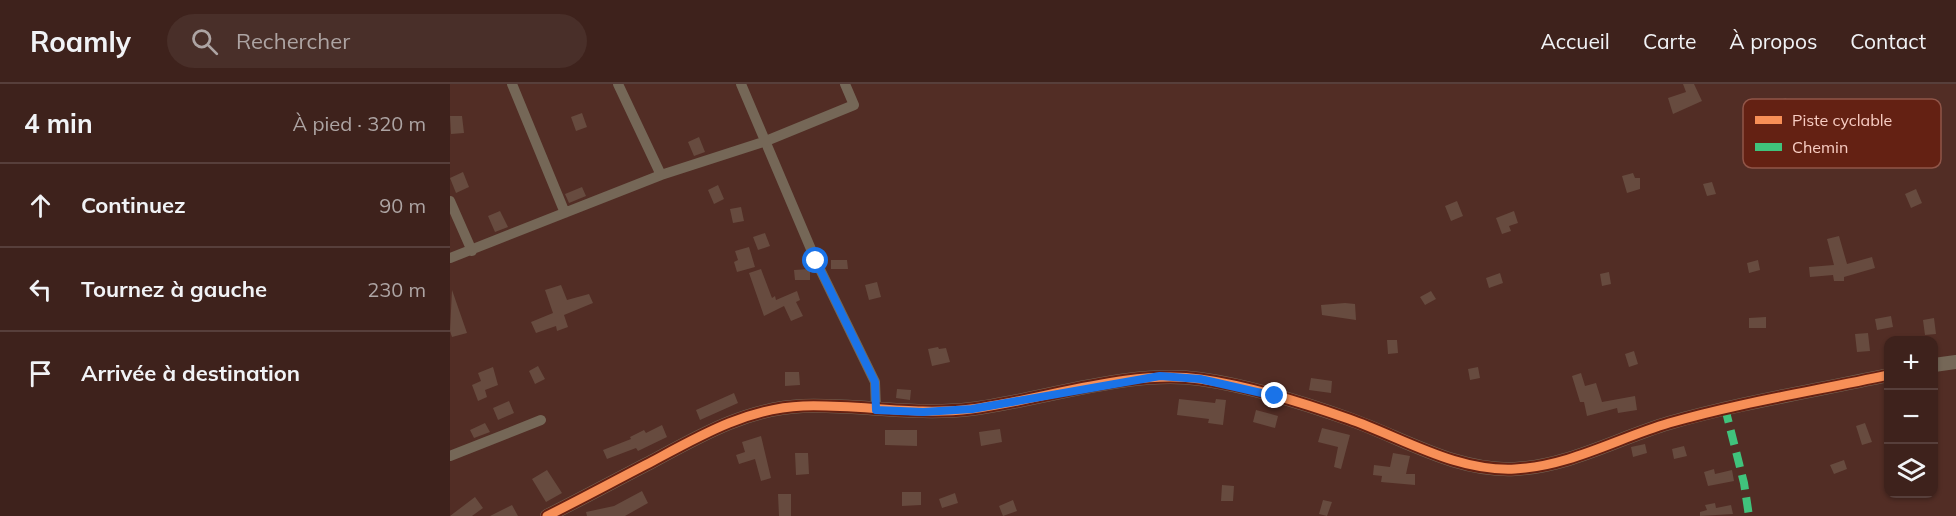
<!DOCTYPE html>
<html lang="fr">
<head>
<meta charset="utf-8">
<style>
  body { margin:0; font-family:Mulish,sans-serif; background:#492f29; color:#f1f3f6 }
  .controls { position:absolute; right:18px; bottom:18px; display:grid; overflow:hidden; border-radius:12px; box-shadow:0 2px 4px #0004 }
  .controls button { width:54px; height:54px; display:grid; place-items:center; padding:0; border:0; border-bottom:2px solid #573f3b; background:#3e221c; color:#f1f3f6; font:30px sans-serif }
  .stop { position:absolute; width:18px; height:18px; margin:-14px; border:4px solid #1a73e8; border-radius:50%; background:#fff }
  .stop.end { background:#1a73e8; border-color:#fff; box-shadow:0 2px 6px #0008 }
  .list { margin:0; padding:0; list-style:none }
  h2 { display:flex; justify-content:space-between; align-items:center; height:78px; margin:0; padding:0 24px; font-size:26px }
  h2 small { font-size:20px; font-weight:400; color:#ada4a3 }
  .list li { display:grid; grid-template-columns:39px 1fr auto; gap:18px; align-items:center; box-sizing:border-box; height:84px; padding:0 24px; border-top:2px solid #573f3b }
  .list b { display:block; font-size:22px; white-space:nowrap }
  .list em { font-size:20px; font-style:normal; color:#ada4a3 }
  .icon { flex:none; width:33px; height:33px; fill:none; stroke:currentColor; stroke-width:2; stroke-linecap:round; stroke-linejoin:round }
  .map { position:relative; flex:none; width:1506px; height:432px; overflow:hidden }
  header { display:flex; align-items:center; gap:36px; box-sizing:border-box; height:84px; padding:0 30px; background:#3e221c; border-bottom:2px solid #573f3b }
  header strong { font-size:28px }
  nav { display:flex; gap:33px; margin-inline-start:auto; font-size:21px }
  .search { width:420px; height:54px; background:#492f29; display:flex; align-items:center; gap:15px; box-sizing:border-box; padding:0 21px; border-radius:33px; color:#ada4a3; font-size:22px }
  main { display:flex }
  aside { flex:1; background:#3e221c }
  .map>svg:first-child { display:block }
</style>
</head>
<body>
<header>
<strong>Roamly</strong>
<div class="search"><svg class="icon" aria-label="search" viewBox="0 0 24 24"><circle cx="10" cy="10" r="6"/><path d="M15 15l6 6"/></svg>Rechercher</div>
<nav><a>Accueil</a><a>Carte</a><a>À propos</a><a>Contact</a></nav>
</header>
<main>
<aside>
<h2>4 min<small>À pied · 320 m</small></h2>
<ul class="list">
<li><svg class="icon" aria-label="ahead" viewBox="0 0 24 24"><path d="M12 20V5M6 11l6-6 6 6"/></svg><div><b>Continuez</b></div><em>90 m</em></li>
<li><svg class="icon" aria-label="left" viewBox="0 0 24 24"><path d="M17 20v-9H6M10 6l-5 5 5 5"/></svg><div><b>Tournez à gauche</b></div><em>230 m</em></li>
<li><svg class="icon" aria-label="arrive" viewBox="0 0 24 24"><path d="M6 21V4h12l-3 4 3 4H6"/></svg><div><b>Arrivée à destination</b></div></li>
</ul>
</aside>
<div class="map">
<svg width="1506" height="432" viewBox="0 0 1506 432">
  <rect width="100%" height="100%" fill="#522d25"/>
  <path fill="#674b3f" d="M1233,0H1244L1252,17L1223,30L1218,14L1236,8Z
    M1336,14L1340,29L1329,32L1325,17Z
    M132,29L137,43L126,47L121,33Z
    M0,32H12L14,49L1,50Z
    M249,53L255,68L244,72L238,58Z
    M13,88L19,103L6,109L0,94Z
    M1183,89L1185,94H1190V105L1177,109L1172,92Z
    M1262,98L1266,110L1257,112L1253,100Z
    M268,101L274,115L264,120L258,106Z
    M132,103L136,112L119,119L115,110Z
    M1466,105L1472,119L1461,124L1455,110Z
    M1007,117L1013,132L1001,137L995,122Z
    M291,123L294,137L283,139L280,125Z
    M50,127L58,143L45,148L38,132Z
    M1064,127L1068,139L1059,142L1061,147L1052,150L1046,134Z
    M315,149L320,162L308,166L303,153Z
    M1389,152L1397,180L1422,173L1425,184L1394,193V197H1384L1383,191L1360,193L1359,183L1384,181L1377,155Z
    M299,163L305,183L287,188L284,178L288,176L285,167Z
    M381,176H397L398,185H381Z
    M1308,176L1310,186L1299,189L1297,179Z
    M311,185L322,214L325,212L326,216L347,207L350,216L346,218L353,232L341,237L334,222L314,232L299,189Z
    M360,185V196H345L344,186Z
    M1159,188L1161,200L1152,202L1150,190Z
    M1050,189L1053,199L1039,204L1036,194Z
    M427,198L431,213L419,216L415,201Z
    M111,201L117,216L139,210L143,219L114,231L118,243L107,247L106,242L86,249L81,238L103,229L95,206Z
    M2,206L17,249L2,253L0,247Z
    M981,207L986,215L975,221L970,213Z
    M895,219L905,220L906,236L872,231L871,221Z
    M1441,232L1443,243L1427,246L1425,235Z
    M1316,233V244H1299V234Z
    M1484,234L1486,250L1475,251L1473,236Z
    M1418,249L1420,267L1407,268L1405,250Z
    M937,256H947L948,269L938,270Z
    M488,263L489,265L496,264L500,278L482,282L478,265Z
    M1184,267L1188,280L1179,283L1175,270Z
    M88,282L95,295L85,300L79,287Z
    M43,283L48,301L35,306L37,313L28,317L22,301L31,297L28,289Z
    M1028,283L1030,294L1020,296L1018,285Z
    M335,288H349L350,301L335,302Z
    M1131,289L1135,302L1146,299L1152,318L1185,312L1187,326L1168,329L1167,324L1137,332L1134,318H1130L1122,292Z
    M861,294L882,297L881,309L859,306Z
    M447,305L461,306L460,316L446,314Z
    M284,309L288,319L250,336L246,326Z
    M729,315L765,319L766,315L776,316L773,341L758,339L759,335L727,331Z
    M59,317L64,329L48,336L43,324Z
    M806,326L828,332L825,344L803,338Z
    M35,339L40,348L24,354L20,346Z
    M1415,339L1422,358L1412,361L1406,342Z
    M212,341L217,353L188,367L186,364L157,375L153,366L181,355L180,353L194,346L196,349Z
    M872,344L900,351L891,385L884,383L888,363L868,358Z
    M550,345L552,358L531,362L529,348Z
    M435,346H467V362L435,361Z
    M311,352L321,394L311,397L305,375L289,380L286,371L295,368L292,358Z
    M1195,360L1197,369L1183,373L1181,363Z
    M1234,362L1237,372L1224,375L1222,365Z
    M345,369H358L359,390L346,391Z
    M943,369L960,372L956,390H965V401L931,398L932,392L923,391L924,381L940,383Z
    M1394,376L1397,385L1384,390L1380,381Z
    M1264,385L1265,390L1282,386L1284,397L1258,402L1254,388Z
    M97,386L112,409L96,418L82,395Z
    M772,401L784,402L783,417H771Z
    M192,407L198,419L175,432H137L136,428L164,422Z
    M452,408H471V421L452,422Z
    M505,409L508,419L492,424L489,415Z
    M328,410H341V432H329Z
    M25,413L33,424L22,432H0Z
    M563,416L567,427L553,432L549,422Z
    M873,416L882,418L877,432L869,430Z
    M1265,419L1266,424L1281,421L1283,430L1250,432V428L1257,426L1255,421Z
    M62,421L68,432H40Z"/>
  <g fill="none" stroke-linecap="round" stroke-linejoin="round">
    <path stroke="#756757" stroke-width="10" d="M62,0L115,129
      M168,0L211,91
      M291,0L366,177L425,298L426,325
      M0,117L22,167
      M0,174L211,91L316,57L404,21L395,0
      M0,372L91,336"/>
    <path stroke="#756757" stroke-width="14" d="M1484,281L1506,278
      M97,432C133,414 168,395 203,377C251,351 298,324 353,322C409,320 465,332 521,325C593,316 679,285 750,295C800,302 851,318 899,335C953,354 1006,388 1065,385C1120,382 1168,354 1219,339C1292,318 1365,307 1438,291"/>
    <path stroke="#40c37c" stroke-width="8" stroke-dasharray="15 8" stroke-linecap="butt" d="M1275,324L1294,399L1299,432"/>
    <defs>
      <path id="cycleway" d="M97,432C133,414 168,395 203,377C251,351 298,324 353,322C409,320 465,332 521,325C593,316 679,285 750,295C800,302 851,318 899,335C953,354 1006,388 1065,385C1120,382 1168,354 1219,339C1292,318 1365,307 1438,291"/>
    </defs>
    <use href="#cycleway" stroke="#642113" stroke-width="13"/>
    <use href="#cycleway" stroke="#f78f57" stroke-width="9"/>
  </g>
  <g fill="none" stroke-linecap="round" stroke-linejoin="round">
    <path stroke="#1a73e8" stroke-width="8" d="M366,177L425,298L426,326L473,328L522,325L710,292L750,295L825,312"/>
  </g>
  <rect x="1293" y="15" width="198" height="69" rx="9" fill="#642113" stroke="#905548" stroke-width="1.5"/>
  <rect x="1305" y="32" width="27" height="8" fill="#f78f57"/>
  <rect x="1305" y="59" width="27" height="8" fill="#40c37c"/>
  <g font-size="16" fill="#f8cdc3">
    <text x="1342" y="42">Piste cyclable</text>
    <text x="1342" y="69">Chemin</text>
  </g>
</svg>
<div class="controls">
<button>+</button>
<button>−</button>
<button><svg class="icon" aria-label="layers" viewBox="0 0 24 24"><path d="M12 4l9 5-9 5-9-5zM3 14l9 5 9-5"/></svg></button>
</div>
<div class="stop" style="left:366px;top:177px"></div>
<div class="stop end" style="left:825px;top:312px"></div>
</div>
</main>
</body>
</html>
